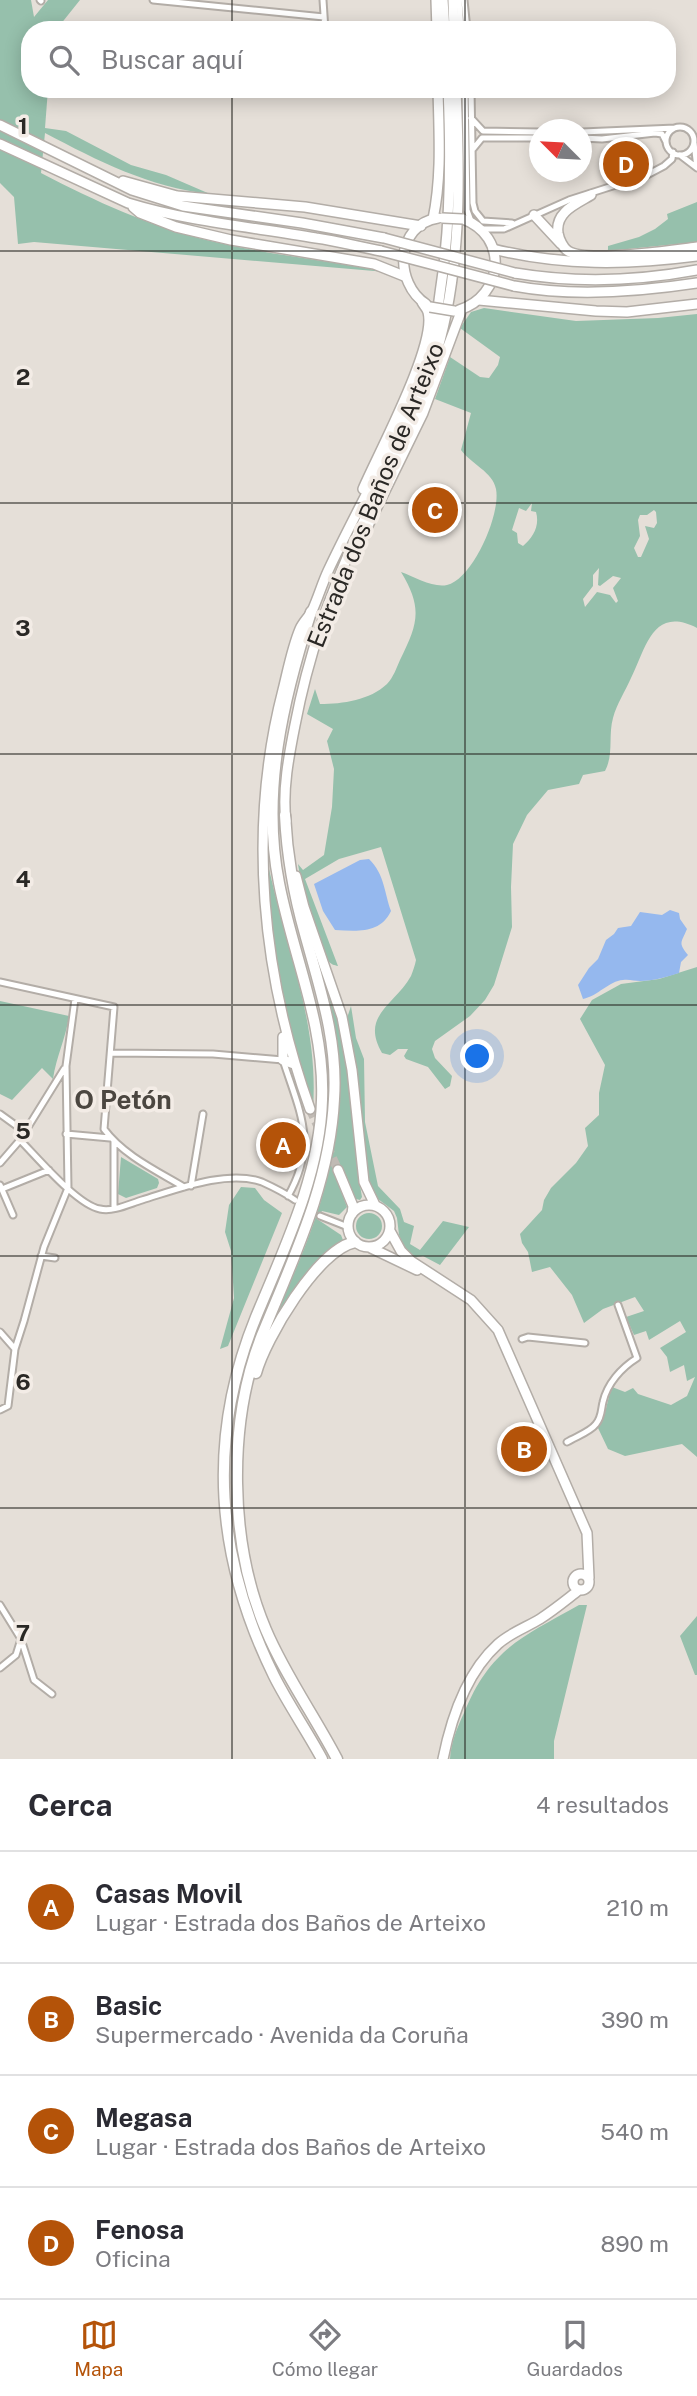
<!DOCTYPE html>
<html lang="es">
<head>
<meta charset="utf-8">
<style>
  body { margin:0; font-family:"Public Sans",sans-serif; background:#f2f2f3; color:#2b2b33 }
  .compass { position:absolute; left:529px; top:119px; width:63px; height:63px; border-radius:50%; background:#fff; box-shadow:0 4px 18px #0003; rotate:294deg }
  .you { position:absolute; left:478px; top:1057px; width:24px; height:24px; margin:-18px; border:5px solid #fff; border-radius:50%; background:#1a73e8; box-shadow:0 0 0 10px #1a73e833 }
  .badge { display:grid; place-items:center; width:46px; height:46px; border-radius:50%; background:#b45309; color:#fff; font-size:23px; font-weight:700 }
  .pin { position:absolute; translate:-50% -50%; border:4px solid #fff; box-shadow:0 2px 7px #0006 }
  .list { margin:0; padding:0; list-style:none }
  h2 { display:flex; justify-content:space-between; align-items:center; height:91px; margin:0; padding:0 28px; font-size:30px }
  h2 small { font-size:23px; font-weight:400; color:#7c7c81 }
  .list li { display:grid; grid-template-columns:46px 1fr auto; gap:21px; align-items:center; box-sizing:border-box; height:112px; padding:0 28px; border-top:2px solid #e1e1e2 }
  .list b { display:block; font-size:26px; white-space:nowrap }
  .list p { margin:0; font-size:23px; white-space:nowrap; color:#7c7c81 }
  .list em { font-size:23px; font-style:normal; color:#7c7c81 }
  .icon { flex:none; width:38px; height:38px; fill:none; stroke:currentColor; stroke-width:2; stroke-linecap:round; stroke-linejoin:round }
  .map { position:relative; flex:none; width:697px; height:1759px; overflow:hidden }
  .search { position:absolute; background:#fff; box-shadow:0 4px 18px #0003; left:21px; right:21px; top:21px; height:77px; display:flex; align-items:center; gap:18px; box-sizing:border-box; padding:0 24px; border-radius:28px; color:#7c7c81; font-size:26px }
  .sheet { height:539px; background:#fff }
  nav { display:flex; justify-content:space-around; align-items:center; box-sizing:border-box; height:98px; border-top:2px solid #e1e1e2; background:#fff; font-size:19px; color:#7c7c81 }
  nav a { display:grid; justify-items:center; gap:4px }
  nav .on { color:#b45309 }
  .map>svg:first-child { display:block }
</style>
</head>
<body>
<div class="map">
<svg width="697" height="1759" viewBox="0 0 697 1759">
  <rect width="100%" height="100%" fill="#e5dfd8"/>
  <path fill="#96c0ac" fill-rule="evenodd" d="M0,0H31L34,17L48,0H80L56,30H30V89H48L45,128L66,131L131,165L166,175L210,194C149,187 98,161 45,133L41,173C95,201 151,227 211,241C269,255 328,260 386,272L34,242L18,244L14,197L0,183Z
    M697,202V242L608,251V246L639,237L655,229L668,219L667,214Z
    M484,308L576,321L658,318L697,314V628C652,605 646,649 631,678C625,692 617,703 613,718C608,736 614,754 605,771L583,775L579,784L548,790L527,815L513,844L511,887L512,927L494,985L485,1000L470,1016L435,1041L432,1049L435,1058L452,1076L450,1086L445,1089L428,1067L406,1059L404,1056L408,1049H398L390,1055L382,1053C360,1015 395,1005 411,976C413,971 415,965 416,960L381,847L339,859L305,879L338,966C334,965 332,965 328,961C315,947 301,885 298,864L303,870L324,855L332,807L334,769L327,741L333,729L307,714L315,689L320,704C343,704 370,700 387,684C393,678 397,667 400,660C418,624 423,608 401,572C415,577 433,588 447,585C473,579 501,514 496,489C493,472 471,464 461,450L471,413L435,399L450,357L480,377L489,378L498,365L500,357L460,328L471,312ZM532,503L531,511L536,512C540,526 533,537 523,546L518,543L517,533L512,530L519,508L526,511ZM654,510L656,512L657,523L654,528L645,526L649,539L641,557H638L634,548L640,536L638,520L640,515H647ZM599,568L598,585L600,586L613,576L621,578L613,588L618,601L616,603L610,595L597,592L585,607L583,599L593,586V575Z
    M269,869C287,949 319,1026 313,1108L298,1065L277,981L266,870Z
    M697,967V1457L682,1444L625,1456L608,1449L598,1428C606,1417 607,1400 612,1387L625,1392L633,1388L638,1394L671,1405L687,1396L695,1377L687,1381L684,1365L670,1372L667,1357L660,1348L686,1332L680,1321L649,1340L646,1331L634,1335L626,1317L644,1311L635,1297L603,1309L584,1323L572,1295L550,1267L532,1272L528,1252L522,1243L520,1234L542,1210L544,1200L551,1188L576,1163L588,1146L585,1128L599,1115V1093L605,1065L580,1019L592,1000L621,984L659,979Z
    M328,983C352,1052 350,1125 362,1197L360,1200L356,1199L334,1172L347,1207L339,1215L322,1211L317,1219L341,1235L343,1240L306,1275L281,1309L279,1308C331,1192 356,1111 326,984Z
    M0,1001L69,1016C66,1038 56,1057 53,1079L42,1068L12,1100L0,1094Z
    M351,1006L356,1038L364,1059L365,1122L378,1186L400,1209L404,1222L414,1226L410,1244L420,1250L443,1221L469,1227L440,1265L423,1256L412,1258L404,1248L399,1235L397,1218L394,1211L378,1199L370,1185L361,1124L357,1076L347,1018Z
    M121,1157L158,1179L159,1183L157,1188L126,1198L118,1194Z
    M241,1187L255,1188L264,1200L282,1213L228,1346L220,1349L234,1298L231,1251L225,1232L229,1205Z
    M356 1226a13 13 0 1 1 26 0a13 13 0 1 1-26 0Z
    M579,1605H587L554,1741V1759H450C451,1742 457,1728 464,1713C490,1649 522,1637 579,1605Z
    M697,1616V1675H695L680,1636Z"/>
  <path fill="#95b8ee" d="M369,859C385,875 384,892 391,911C380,934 358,931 335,930L323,911L314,884L360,860Z
    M670,910L679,913L680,919L687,929C681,943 678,943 688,955L681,962L679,973C666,977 654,981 640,981C635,981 629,979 623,980C609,981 598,996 583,999L578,985L589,968L598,959L606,940L614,934L618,928L631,926L640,912L662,915Z"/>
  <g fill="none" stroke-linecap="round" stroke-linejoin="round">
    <path stroke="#c0bab4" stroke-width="9" stroke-dasharray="9 4.5" stroke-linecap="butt" d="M310,1109L338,1170"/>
    <defs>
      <path id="minor" d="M40,0L41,1
        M153,0L324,17
        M323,0L325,30
        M459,0L461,30
        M464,0L467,30
        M465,89L467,210L471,221
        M471,89L473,203L475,211L483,221L512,223
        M471,118L483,131L540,132
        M666 141a14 14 0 1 1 28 0a14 14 0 1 1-28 0Z
        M582,132L675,128
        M582,138L602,139L655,133L662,134L666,142
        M694,143L697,168
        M473,149L482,138H540
        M680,155L697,168
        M480,229H504L569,200L647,175L664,166L672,159L673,152
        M0,982L114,1007L104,1129C123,1155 157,1171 184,1187
        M111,1053L213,1054L283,1060C300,1113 318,1143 288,1196
        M0,1114L25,1132
        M66,1134L110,1138
        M20,1140C37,1157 77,1205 100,1209C113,1212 129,1204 142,1200C175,1190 227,1169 262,1182C273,1187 285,1193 295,1200
        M0,1163L20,1140L64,1069
        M0,1185L13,1215
        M191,1186L203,1114
        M2,1189L49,1170
        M114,1208V1141
        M320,1216L348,1227
        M41,1256L55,1258
        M0,1332L15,1349
        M522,1339L528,1337L585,1343
        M0,1410L8,1406L15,1349L24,1321L44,1247L68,1188L66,1066L75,999
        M567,1442C577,1436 590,1432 596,1424C602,1417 601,1410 603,1402C607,1384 621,1368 637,1358L618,1305
        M0,1605L21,1639L34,1680L52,1694
        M0,1668L16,1655L21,1639"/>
      <path id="primary" d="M436,0L437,30
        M443,0L445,30
        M453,0L454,30
        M433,219C442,176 439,133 438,89
        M426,304C394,283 395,225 438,218
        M459,310C504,296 509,236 463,219
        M363,489C378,454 437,345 428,312C427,308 424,306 422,302
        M360,542L423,413L462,309
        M286,821C282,791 289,755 295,725C308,657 330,592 360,529C385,474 415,421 433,364C462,276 460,180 456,89
        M296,876L304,907L342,1017L352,1070L364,1182L375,1205
        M283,1037V1060L294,1064
        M310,1109C262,975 247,829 283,690C288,670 292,648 300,629C303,622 309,617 312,611C318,598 322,584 328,571C362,498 406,427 430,349C436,328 438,307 441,286C451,221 451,155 448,89
        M338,1170L353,1206L352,1214
        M348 1226a21 21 0 1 1 42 0a21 21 0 1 1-42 0Z
        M390,1231L401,1251L411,1261L471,1300L498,1330L587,1533L589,1578
        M371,1248L417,1270
        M573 1582a8 8 0 1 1 16 0a8 8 0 1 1-16 0Z
        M443,1759C451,1719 467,1672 498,1644C510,1633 527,1627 540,1619C554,1610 566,1600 579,1590"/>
      <path id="trunk" d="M0,125L132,190L183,206L302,223L384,238
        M0,144L128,203C190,222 253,227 316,238C338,241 359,247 381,251
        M123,181L177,196L305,207L421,226
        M591,195C576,204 555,212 558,233C559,239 563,248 568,251C586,263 673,250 697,247
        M133,207L140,213L176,227L231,240L374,264L404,276
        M534,215L561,244
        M493,249C561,266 628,265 697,256
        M515,273C574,283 638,281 697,270
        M514,286C573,297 638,292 697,283
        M479,300L596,311L627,312L697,304"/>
      <path id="motorway" d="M311,612C283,699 261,792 279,883C293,956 325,1024 322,1100C320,1175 284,1249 256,1317C206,1440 216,1558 274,1676C288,1704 307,1731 322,1759
        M285,815C287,856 294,895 305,934C320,989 338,1041 334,1099C330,1183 293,1259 262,1335C227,1423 229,1543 266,1630C285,1675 314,1715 337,1759
        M256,1373C265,1339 318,1249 355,1242"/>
    </defs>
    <use href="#minor" stroke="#b3ada7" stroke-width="9"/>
    <use href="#primary" stroke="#b3ada7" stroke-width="12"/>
    <use href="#trunk" stroke="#b3ada7" stroke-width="12"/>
    <use href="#motorway" stroke="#b3ada7" stroke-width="13"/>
    <use href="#minor" stroke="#fff" stroke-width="5"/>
    <use href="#primary" stroke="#fff" stroke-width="9"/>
    <use href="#trunk" stroke="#fff" stroke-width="9"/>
    <use href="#motorway" stroke="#fff" stroke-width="10"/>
    <defs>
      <path id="primary-bridge" d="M442,218L463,219
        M430,307L454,311"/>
      <path id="trunk-bridge" d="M384,238L515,273
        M381,251L514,286"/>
    </defs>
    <use href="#primary-bridge" stroke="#b3ada7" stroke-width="12" stroke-linecap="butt"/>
    <use href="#trunk-bridge" stroke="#b3ada7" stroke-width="12" stroke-linecap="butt"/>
    <use href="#primary-bridge" stroke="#fff" stroke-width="9"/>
    <use href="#trunk-bridge" stroke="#fff" stroke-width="9"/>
  </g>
  <path fill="none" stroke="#2a2825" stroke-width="2" stroke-opacity="0.55" d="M232,0V30M465,0V30M232,89V1759M465,89V1759M0,251H697M0,503H697M0,754H697M0,1005H697M0,1256H697M0,1508H697"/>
  <g text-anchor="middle" stroke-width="7" stroke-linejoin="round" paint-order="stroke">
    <g font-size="24" fill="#2a2825" stroke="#f3ece6">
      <text transform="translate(376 495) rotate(-68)" y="8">Estrada dos Baños de Arteixo</text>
    </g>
    <g font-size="26" font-weight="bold" fill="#4b4640" stroke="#f3ece6">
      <text x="123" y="1109">O Petón</text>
    </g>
  </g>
  <g font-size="23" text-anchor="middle" font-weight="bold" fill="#2a2825" stroke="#f3ece6" stroke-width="7" stroke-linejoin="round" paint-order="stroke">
    <text x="23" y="134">1</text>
    <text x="23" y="385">2</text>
    <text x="23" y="636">3</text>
    <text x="23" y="887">4</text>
    <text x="23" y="1139">5</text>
    <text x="23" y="1390">6</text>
    <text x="23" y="1641">7</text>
  </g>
</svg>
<svg class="compass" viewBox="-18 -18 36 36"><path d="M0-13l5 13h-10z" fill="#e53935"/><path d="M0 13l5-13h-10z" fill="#7c7c81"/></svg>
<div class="you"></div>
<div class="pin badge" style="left:283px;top:1145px">A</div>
<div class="pin badge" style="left:524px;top:1449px">B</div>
<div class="pin badge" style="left:435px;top:510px">C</div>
<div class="pin badge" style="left:626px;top:164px">D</div>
<div class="search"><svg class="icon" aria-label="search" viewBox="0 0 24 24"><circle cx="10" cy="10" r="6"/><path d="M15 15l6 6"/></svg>Buscar aquí</div>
</div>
<section class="sheet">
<h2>Cerca<small>4 resultados</small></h2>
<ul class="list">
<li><span class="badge">A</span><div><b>Casas Movil</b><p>Lugar · Estrada dos Baños de Arteixo</p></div><em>210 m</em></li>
<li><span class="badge">B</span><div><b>Basic</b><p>Supermercado · Avenida da Coruña</p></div><em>390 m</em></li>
<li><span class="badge">C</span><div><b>Megasa</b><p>Lugar · Estrada dos Baños de Arteixo</p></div><em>540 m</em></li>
<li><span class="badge">D</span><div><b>Fenosa</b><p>Oficina</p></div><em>890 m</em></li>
</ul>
</section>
<nav>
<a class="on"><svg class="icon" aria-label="map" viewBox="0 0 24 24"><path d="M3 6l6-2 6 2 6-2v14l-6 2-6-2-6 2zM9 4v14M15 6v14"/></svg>Mapa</a>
<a><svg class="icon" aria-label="directions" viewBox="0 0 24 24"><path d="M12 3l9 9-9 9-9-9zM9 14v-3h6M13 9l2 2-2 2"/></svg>Cómo llegar</a>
<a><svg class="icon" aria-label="saved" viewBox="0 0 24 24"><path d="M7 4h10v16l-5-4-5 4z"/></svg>Guardados</a>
</nav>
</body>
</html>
